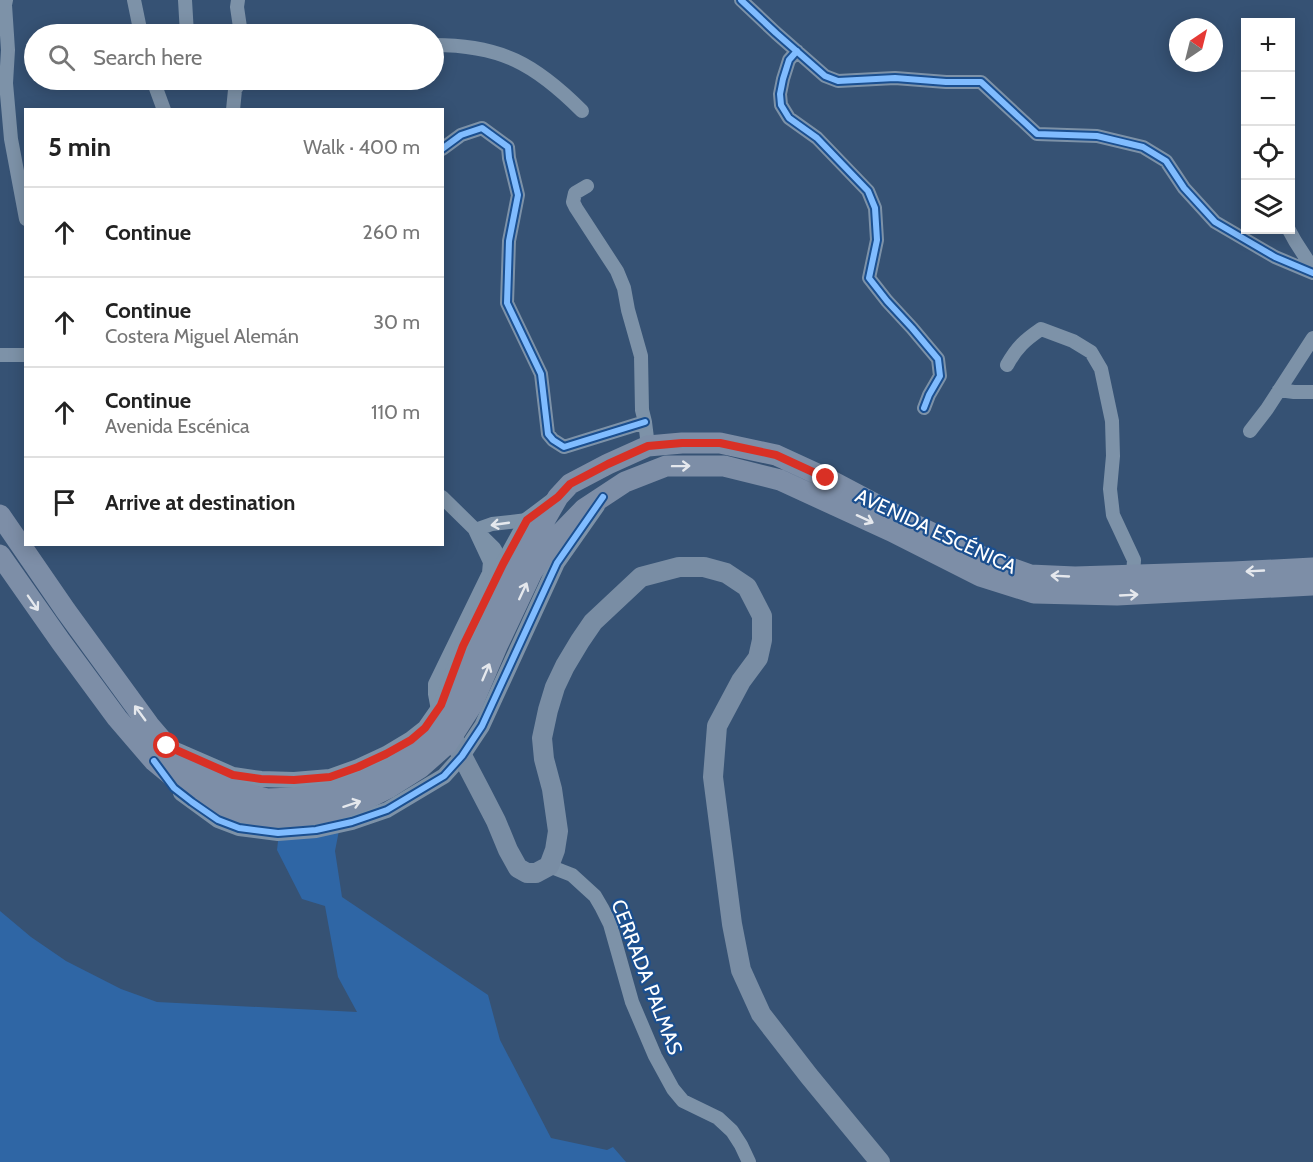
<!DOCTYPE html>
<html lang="en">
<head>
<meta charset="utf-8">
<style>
  body { margin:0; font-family:Cabin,sans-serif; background:#f2f2f2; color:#222 }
  .controls { position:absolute; right:18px; top:18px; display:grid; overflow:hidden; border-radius:0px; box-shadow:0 3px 15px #0003 }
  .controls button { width:54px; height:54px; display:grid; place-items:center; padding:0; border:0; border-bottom:2px solid #e0e0e0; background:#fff; color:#222; font:30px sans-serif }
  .compass { position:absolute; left:1169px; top:18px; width:54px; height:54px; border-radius:50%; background:#fff; box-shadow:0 3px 15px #0003; rotate:35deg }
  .stop { position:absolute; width:18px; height:18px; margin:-14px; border:4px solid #d93025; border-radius:50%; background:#fff }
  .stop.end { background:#d93025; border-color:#fff; box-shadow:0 2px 6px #0008 }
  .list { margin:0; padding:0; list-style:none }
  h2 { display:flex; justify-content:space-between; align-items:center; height:78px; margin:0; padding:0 24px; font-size:26px }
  h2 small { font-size:20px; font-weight:400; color:#767676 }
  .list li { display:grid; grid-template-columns:39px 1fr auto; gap:18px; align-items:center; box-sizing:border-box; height:90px; padding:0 24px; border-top:2px solid #e0e0e0 }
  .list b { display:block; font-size:22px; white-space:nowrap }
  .list p { margin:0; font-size:20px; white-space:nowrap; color:#767676 }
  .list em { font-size:20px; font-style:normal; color:#767676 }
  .icon { flex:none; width:33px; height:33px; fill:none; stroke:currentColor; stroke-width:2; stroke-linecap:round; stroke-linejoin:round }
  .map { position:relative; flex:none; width:1313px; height:1162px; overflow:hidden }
  .search { position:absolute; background:#fff; box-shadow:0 3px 15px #0003; left:24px; top:24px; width:420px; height:66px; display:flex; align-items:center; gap:15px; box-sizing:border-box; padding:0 21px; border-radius:33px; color:#767676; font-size:22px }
  .panel { position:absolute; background:#fff; box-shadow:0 3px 15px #0003; left:24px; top:108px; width:420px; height:438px; border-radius:0px }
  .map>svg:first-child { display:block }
</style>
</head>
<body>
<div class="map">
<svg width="1313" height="1162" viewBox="0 0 1313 1162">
  <rect width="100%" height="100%" fill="#365274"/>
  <path fill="#2f66a5" d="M342,815L335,851L342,897L488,995L500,1040L551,1138L607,1150L613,1147L626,1162H0V911L31,937L66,961L121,989L157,1002L357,1012L338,977L325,906L302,899L277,850L280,824Z"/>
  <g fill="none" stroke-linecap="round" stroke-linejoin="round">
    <path stroke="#7d92a8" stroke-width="14" d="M6,0L5,5L8,50L6,83L11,139L26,219
      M134,0L141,34
      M185,0L187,34
      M238,0L237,7L241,34
      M741,0L776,33L825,76L838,81L895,78L946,82H981L1037,134L1097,136L1143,147L1166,161L1184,188L1215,222L1275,257L1313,273
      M434,45C501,45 535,64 582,111
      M797,51L789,60L783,79L780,94L781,105L789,118L817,138L868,191L875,208L877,240L869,278L887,301L912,328L938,359L940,376L929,395L924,408
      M153,80L164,110
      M233,110L235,90L241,80
      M442,149L461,135L482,128L508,147L509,158L518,195L509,241L507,303L541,374L548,434L553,440L564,447L645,422
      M587,186L575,193L573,202L576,208L617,271L624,288L628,310L641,356L642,410L645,422L648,446
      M1289,230L1295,241L1313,269
      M0,355H26
      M1007,365C1017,347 1025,340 1041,329L1073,341L1091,352L1101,369L1112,421L1113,456L1110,489L1113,515L1134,560L1133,575
      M1279,390L1294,392H1313
      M1250,431L1267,409L1313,338
      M442,497L494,548L503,564
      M475,530L492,524L527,520
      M438,710L435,694V684L489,573L490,562L475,530
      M549,866L572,875L595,896L602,908L610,924L632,1002L655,1056L673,1089L683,1101L718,1118L732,1131L741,1145L749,1162"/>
    <path stroke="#7d92a8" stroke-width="16" d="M178,751L233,775L261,779L294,780L330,777L358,767L386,754L411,739L425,728L441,705L463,646L503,564L527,520L555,499
      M181,793L218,820L239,828L278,833L316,830L352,822L387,810L444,776L462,756L482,726L557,563L597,506"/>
    <path stroke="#798da4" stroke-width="20" d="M445,723L481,792L496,821L508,850L518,868L527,873H536L549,866L555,850L558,831L552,789L544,759L542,738L548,710L555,687L565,666L580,641L593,622L641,577L679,567H704L726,573L747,587L762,616V640L758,658L741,681L717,726L713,777L732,924L741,970L761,1014L809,1076L880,1162"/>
    <path stroke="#7d8ea7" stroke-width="21" d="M0,515L66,611L149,725L167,746L195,772L216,784L243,793L267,799L294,798L331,793L358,784L396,767L430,738L457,697L514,574L558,497L570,484L608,464L648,446L682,443H720L776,455L826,478L913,524L991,561L1030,575L1075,577L1233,572L1313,568
      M0,555L61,642L117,718L154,761L183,785L205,798L230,809L263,817H295L331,811L364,800L390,787L420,768L447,744L472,705L498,644L532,572L553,541L584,509L625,482L666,466H724L780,480L891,531L980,576L1034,593L1117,595L1313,585"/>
    <defs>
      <path id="cycleway" d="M741,0L776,33L825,76L838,81L895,78L946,82H981L1037,134L1097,136L1143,147L1166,161L1184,188L1215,222L1275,257L1313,273
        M797,51L789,60L783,79L780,94L781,105L789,118L817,138L868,191L875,208L877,240L869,278L887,301L912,328L938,359L940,376L929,395L924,408
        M442,149L461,135L482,128L508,147L509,158L518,195L509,241L507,303L541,374L548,434L553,440L564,447L645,422
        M154,761L174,788L192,802L218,820L239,828L278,833L316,830L352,822L387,810L444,776L462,756L482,726L557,563L603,497"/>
    </defs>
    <use href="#cycleway" stroke="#1b4f8f" stroke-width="10"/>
    <use href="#cycleway" stroke="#80bcff" stroke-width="6"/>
  </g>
  <defs><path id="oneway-shaft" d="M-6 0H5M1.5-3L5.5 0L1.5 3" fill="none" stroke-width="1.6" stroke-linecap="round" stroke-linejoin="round" transform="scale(1.5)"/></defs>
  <g stroke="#e5e8ed">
    <use href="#oneway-shaft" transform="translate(681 466) rotate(-1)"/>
    <use href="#oneway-shaft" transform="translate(865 519) rotate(25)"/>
    <use href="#oneway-shaft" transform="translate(1255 571) rotate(177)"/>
    <use href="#oneway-shaft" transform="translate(1060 576) rotate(-177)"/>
    <use href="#oneway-shaft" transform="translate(523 591) rotate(-65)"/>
    <use href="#oneway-shaft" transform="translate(1129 595) rotate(-3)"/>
    <use href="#oneway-shaft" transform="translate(33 603) rotate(55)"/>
    <use href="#oneway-shaft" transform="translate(486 672) rotate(-67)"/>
    <use href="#oneway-shaft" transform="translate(140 713) rotate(-126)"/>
    <use href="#oneway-shaft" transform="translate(352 804) rotate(-18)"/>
  </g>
  <use stroke="#e5e9ee" href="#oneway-shaft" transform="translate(500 524) rotate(172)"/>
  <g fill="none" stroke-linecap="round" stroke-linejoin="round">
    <path stroke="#d93025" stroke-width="8" d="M167,746L233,775L261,779L294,780L330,777L358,767L386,754L411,740L425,728L441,705L463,646L503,564L527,520L558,497L570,484L608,464L648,446L682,443H720L776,455L826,478"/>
  </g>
  <g text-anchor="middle" stroke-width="4.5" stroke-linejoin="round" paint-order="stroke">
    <g font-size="20" fill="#fff" stroke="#1b4f8f">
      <text transform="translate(936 531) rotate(25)" y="7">AVENIDA ESCÉNICA</text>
      <text transform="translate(647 977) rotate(69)" y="7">CERRADA PALMAS</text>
    </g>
  </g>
</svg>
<div class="controls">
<button>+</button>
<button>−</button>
<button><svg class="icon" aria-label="locate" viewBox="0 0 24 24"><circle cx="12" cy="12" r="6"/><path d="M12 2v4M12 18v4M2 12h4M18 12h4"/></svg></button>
<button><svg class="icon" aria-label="layers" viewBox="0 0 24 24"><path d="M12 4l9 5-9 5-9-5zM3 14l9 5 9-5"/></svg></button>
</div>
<svg class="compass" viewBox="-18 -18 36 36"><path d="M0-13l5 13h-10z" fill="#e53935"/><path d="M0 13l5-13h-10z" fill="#767676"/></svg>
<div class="stop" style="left:167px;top:746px"></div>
<div class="stop end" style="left:826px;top:478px"></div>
<div class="search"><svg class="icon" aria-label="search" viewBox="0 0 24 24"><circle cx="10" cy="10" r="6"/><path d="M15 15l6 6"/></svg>Search here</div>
<section class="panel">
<h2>5 min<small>Walk · 400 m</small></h2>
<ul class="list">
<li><svg class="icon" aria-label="ahead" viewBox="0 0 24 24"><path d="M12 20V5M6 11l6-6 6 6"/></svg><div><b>Continue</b></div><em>260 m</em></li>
<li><svg class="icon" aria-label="ahead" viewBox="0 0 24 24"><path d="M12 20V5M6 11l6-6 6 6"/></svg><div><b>Continue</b><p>Costera Miguel Alemán</p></div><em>30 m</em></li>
<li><svg class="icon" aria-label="ahead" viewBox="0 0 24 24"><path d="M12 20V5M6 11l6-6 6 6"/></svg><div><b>Continue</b><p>Avenida Escénica</p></div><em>110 m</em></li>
<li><svg class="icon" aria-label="arrive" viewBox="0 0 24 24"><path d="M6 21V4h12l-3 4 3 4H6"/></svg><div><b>Arrive at destination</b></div></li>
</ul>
</section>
</div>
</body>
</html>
